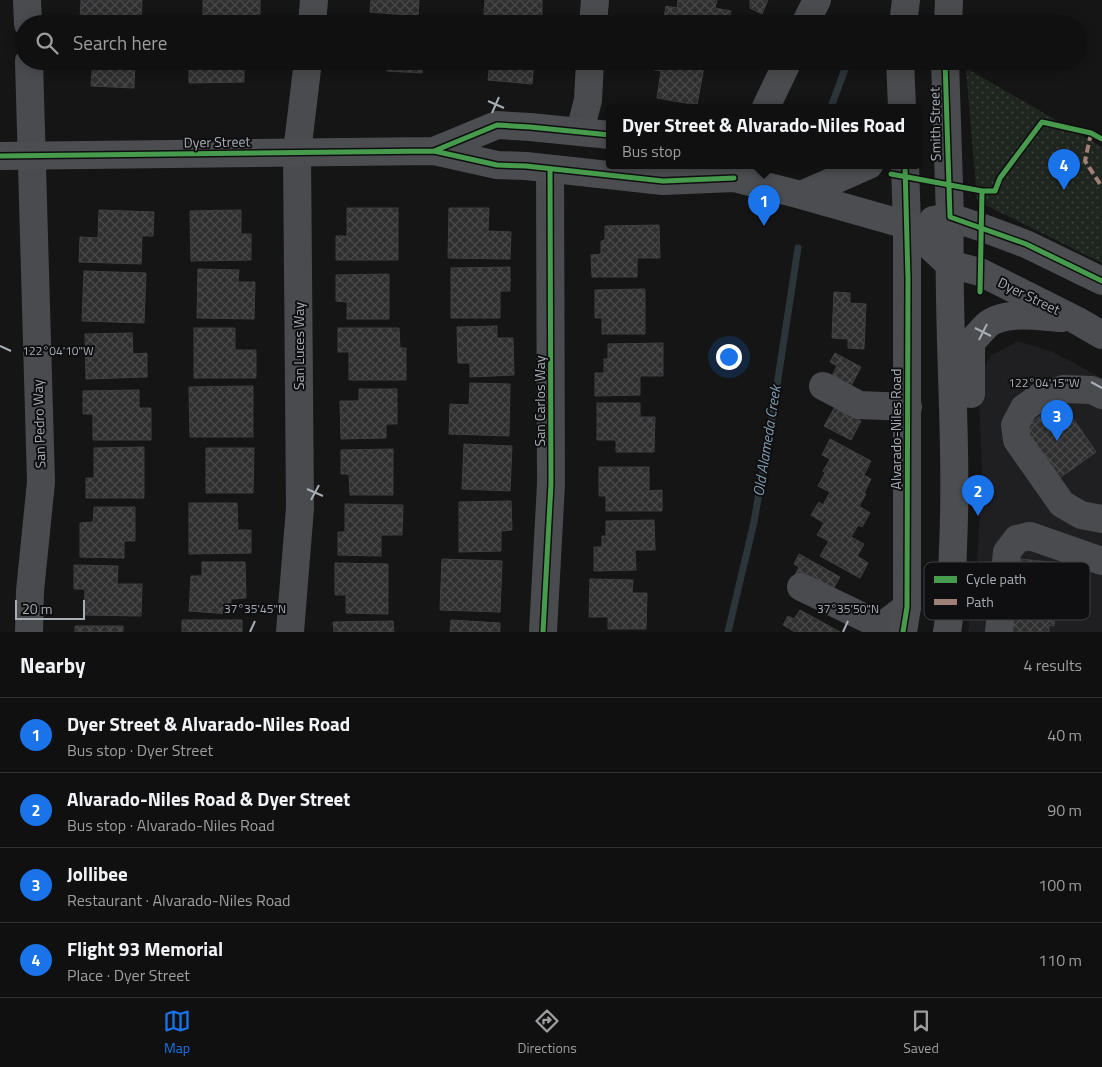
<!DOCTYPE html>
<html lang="en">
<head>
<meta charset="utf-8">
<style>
  body { margin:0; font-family:"Titillium Web",sans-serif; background:#1e1e1e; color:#f1f3f6 }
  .scale { position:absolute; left:15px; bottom:12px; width:70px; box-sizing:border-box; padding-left:5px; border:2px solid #a7adb5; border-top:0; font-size:14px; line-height:18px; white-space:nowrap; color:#a7adb5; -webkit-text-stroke:4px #0f0f11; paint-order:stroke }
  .you { position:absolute; left:728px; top:356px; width:18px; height:18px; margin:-12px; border:4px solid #fff; border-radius:50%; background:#1a73e8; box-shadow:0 0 0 8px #1a73e833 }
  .badge { display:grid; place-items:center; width:32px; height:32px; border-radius:50%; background:#1a73e8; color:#fff; font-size:16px; font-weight:700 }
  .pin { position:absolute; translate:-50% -41px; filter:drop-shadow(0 1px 2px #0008) }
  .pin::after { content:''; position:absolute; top:26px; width:18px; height:15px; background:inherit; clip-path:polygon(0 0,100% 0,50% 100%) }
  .popup { position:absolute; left:606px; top:104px; width:315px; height:65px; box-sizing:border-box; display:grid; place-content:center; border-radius:5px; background:#101010; filter:drop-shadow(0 1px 4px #0005); font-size:16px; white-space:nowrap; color:#9c9d9f }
  .popup b { font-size:19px; color:#f1f3f6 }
  .popup::after { content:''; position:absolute; left:50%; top:100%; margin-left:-10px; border:10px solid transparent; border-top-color:#101010 }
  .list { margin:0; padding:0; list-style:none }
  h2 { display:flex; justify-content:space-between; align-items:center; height:65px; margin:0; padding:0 20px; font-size:21px }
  h2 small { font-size:16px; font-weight:400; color:#9c9d9f }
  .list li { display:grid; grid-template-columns:32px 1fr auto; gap:15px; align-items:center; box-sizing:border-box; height:75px; padding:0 20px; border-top:1px solid #303030 }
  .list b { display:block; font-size:19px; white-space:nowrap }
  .list p { margin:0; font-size:16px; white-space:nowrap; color:#9c9d9f }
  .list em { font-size:16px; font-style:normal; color:#9c9d9f }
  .icon { flex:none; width:28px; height:28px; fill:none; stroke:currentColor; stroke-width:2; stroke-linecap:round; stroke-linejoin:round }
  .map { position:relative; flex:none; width:1102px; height:632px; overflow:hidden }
  .search { position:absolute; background:#101010; box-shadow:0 2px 12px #0003; left:15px; right:15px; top:15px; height:55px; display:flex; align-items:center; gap:12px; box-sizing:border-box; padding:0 18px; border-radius:28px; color:#9c9d9f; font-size:19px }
  .sheet { height:365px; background:#101010 }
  nav { display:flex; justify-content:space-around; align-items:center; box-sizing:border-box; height:70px; border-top:1px solid #303030; background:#101010; font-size:14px; color:#9c9d9f }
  nav a { display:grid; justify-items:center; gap:2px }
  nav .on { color:#1a73e8 }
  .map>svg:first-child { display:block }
</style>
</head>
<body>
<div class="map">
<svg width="1102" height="632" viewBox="0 0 1102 632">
  <defs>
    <pattern id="park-dots" width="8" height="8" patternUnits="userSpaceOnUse" patternTransform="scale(1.25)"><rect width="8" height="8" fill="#1f251f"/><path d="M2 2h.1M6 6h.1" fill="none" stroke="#3d423d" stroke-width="1.8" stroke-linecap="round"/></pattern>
    <pattern id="building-cross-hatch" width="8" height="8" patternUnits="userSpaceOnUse" patternTransform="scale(1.25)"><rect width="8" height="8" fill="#2f2f30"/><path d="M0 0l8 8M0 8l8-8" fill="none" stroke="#4a4a4c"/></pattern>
  </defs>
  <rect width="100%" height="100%" fill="#151515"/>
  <path fill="#1f1f21" d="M1018,341L1053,352L1102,378V632H968L977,565L982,469L978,379L990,356Z"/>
  <path fill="url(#park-dots)" d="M966,68L1102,147V263L977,201Z"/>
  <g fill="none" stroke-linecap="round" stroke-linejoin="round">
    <path stroke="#2c353a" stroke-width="7" d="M831,107L848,61
      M728,632L754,522L772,418L798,248"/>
  </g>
  <path fill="url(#building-cross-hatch)" stroke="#3d3f41" d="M81,0H142L141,23L80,21Z
    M203,0H260V18L203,20Z
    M371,0H419L418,16L370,12Z
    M485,0H542V17L484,15Z
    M678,0H717L715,8L731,11L728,24H663L666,6L677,8Z
    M750,0H768L762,14L750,8Z
    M93,61H135L134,88L91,86Z
    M189,61H244V82L189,83Z
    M388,61H423L422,73L387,71Z
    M490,61H534L532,84L488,80Z
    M644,61H705L697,105L657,98L661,71L643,68Z
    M347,208H398V260H336V236H347Z
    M449,208H489L488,231L511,232L510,259L448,258Z
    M99,210L154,212L153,236H142L141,264L79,262L80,237L98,238Z
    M241,210V234H251V260L191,261L190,211Z
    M659,225L660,258H637V277H592L591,255L601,254V241L605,240V226Z
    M510,267V291H500V318H451V268Z
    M198,269L239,270L238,282H255L254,319L197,318Z
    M84,271L146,273L144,323L82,321Z
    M389,274V319H347V302L336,301V275Z
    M645,289V334H602V318H595V290Z
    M834,292L850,293V303L866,304L864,349L848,348V339L832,338Z
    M497,326V338H513L514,375L470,377V363H458L457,327Z
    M194,328H235V350H256V378H194Z
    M338,328H399L400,348H406V380H349V352H338Z
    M132,333L133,354L147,353V377L86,379L85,334Z
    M663,343V376H640V395L595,396V373H604V359H608V344Z
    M835,353L861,367L851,386L832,376L837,366L830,362Z
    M470,383L510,384L509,436L449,434L450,404L469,405Z
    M253,386V437H190L189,387Z
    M359,389H397V424H386V438L341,439L340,401H359Z
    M139,390V408H151V440H93V414H83V391Z
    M597,403H640V417H655L654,452H616V440H597Z
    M835,407L861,421L851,440L824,426Z
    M1066,408L1096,452L1054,482L1019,431L1050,409L1054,416Z
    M830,439L871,461L864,475L871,479L864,493L866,494L859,506L870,513L862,527L858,525L851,537L864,544L857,556L868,563L860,578L820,556L829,541L817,535L824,523L811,515L819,502L823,505L830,492L818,486L825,473L823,471L830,459L822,455Z
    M464,444L512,446L510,491L462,489Z
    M144,447V498H86V478H94V448Z
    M206,448H254L253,493H206Z
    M393,449V495H350L349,474H341V450Z
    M599,467H649V491L662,490V511H606V496H599Z
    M511,501L512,530L501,531V551L459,552V502Z
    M189,503H237L238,530H251V553L189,554Z
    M345,504L403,505L402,535H381V556L338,555V532H345Z
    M94,507H135V541H124V558L80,557V523L93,522Z
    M654,520L655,550H635L636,570L594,571V547H602V536H606V521Z
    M799,554L840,577L829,596L794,577L799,567L794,564Z
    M1010,558L1060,563L1054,626L1049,625V632H1003Z
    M442,559L502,561L500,612L440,610Z
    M202,562H245L246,598L231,599V614L189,611L191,576H202Z
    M335,563L388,564V614L346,613V595H335Z
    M74,565L118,566L117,584H142L141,616L84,615L85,589H74Z
    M590,579L633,580L632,593H647L646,629H608V617H589Z
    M800,610L840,632H795L783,625L788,616L794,619Z
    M182,620H242V632H182Z
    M451,620L500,623V632H450Z
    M393,621L394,632H334L333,622Z
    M75,626H123V632H75Z"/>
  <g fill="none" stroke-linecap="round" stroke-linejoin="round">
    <path stroke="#494b4e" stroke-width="28" d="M27,0L28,24
      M312,24L314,0
      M593,24L595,0
      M805,24L817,0
      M903,24L906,0
      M948,24L949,0
      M29,61L41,482L30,591L29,632
      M900,61L902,107
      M945,61L950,217
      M766,107L788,61
      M580,131L588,100L590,61
      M905,165L907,225
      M823,386L859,405L908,407
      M1102,395L1092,390L1063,389L1041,396L1024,408L1015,425L1017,440L1062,504L1081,515L1102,519
      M801,587L882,626L907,607
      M290,632L300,508L297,152L308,61
      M543,632L551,484L550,169
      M999,632L1007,552L1017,539L1030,536L1102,561"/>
    <path stroke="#4b4d50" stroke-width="28" d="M434,151L497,125L530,127L610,135
      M0,156L434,151L497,165L526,166L663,181L734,178
      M719,170L734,178L801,195L907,225L949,264L980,272L1076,320L1102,335
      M801,195L869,165
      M933,220L950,217L986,229L1026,244L1102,281
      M971,394V342C977,336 982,330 987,325C1004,310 1041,317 1061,318
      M903,632L907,607V225
      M947,632C952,604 952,576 953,548C958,438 947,327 950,217"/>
    <path stroke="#9e8076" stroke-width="4" stroke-dasharray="8 4" stroke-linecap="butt" d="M1091,133L1085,161L1102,187"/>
    <defs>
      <path id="cycleway" d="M945,61L950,217L1026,244L1102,281
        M434,151L497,125L530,127L610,135
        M0,156L434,151L497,165L526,166L663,181L734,178
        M891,174L982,191L980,292
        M982,191H995L1000,178L1042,122L1091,133L1102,139
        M543,632L551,484L550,169
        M903,632L907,607L908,279L905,165"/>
    </defs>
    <use href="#cycleway" stroke="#0f0f11" stroke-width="8"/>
    <use href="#cycleway" stroke="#469c4c" stroke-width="5"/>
  </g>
  <path fill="none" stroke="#a7adb5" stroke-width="2" d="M488,101L504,108M492,113L499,97M975,328L991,336M979,340L987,324M0,346L11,351M1091,382L1102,388M307,489L323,496M311,500L319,485M250,632L255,621M843,632L848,621"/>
  <g text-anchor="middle" stroke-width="4" stroke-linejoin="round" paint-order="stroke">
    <g font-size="14" fill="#a7adb5" stroke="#0f0f11">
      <text transform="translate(935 124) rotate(-91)" y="5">Smith Street</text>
      <text transform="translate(217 142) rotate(-1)" y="5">Dyer Street</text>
      <text transform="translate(1029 296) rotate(26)" y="5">Dyer Street</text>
      <text transform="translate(299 346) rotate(-90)" y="5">San Luces Way</text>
      <text transform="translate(540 401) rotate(-90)" y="5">San Carlos Way</text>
      <text transform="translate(39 424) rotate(-92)" y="5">San Pedro Way</text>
      <text transform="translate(896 429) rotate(-90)" y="5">Alvarado-Niles Road</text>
    </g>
    <g font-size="15" font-style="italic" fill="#7f9daf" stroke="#0f0f11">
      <text transform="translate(767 441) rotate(-81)" y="5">Old Alameda Creek</text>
    </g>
  </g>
  <rect x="924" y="562" width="166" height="58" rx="8" fill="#0f0f11" stroke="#3d3e42" stroke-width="1"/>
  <rect x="934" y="576" width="23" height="7" fill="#469c4c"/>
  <rect x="934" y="599" width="23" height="6" fill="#9e8076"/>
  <g font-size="14" fill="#a7adb5">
    <text x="966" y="584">Cycle path</text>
    <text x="966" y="607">Path</text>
  </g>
  <g font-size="12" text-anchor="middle" fill="#a7adb5" stroke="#0f0f11" stroke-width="4" stroke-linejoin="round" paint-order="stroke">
    <text x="58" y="355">122°04'10"W</text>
    <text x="1044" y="387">122°04'15"W</text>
    <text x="255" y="613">37°35'45"N</text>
    <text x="848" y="613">37°35'50"N</text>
  </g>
</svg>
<div class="scale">20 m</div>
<div class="you"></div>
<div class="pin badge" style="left:764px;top:226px">1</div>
<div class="popup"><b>Dyer Street &amp; Alvarado-Niles Road</b>Bus stop</div>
<div class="pin badge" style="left:978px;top:516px">2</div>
<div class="pin badge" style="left:1057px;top:441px">3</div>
<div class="pin badge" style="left:1064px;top:190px">4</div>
<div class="search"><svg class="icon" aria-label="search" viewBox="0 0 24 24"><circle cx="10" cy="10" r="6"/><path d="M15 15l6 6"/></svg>Search here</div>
</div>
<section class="sheet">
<h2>Nearby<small>4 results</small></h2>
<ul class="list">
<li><span class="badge">1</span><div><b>Dyer Street &amp; Alvarado-Niles Road</b><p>Bus stop · Dyer Street</p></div><em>40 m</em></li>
<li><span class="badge">2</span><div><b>Alvarado-Niles Road &amp; Dyer Street</b><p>Bus stop · Alvarado-Niles Road</p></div><em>90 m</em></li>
<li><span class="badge">3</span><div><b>Jollibee</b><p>Restaurant · Alvarado-Niles Road</p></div><em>100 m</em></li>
<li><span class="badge">4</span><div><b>Flight 93 Memorial</b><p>Place · Dyer Street</p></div><em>110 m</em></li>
</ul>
</section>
<nav>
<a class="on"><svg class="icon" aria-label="map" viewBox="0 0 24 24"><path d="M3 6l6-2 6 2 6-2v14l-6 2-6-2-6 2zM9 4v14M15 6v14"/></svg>Map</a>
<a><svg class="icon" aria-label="directions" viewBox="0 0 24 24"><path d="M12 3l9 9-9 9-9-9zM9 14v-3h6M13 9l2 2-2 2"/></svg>Directions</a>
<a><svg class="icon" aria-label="saved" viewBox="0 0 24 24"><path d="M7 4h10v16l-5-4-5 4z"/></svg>Saved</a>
</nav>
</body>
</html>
